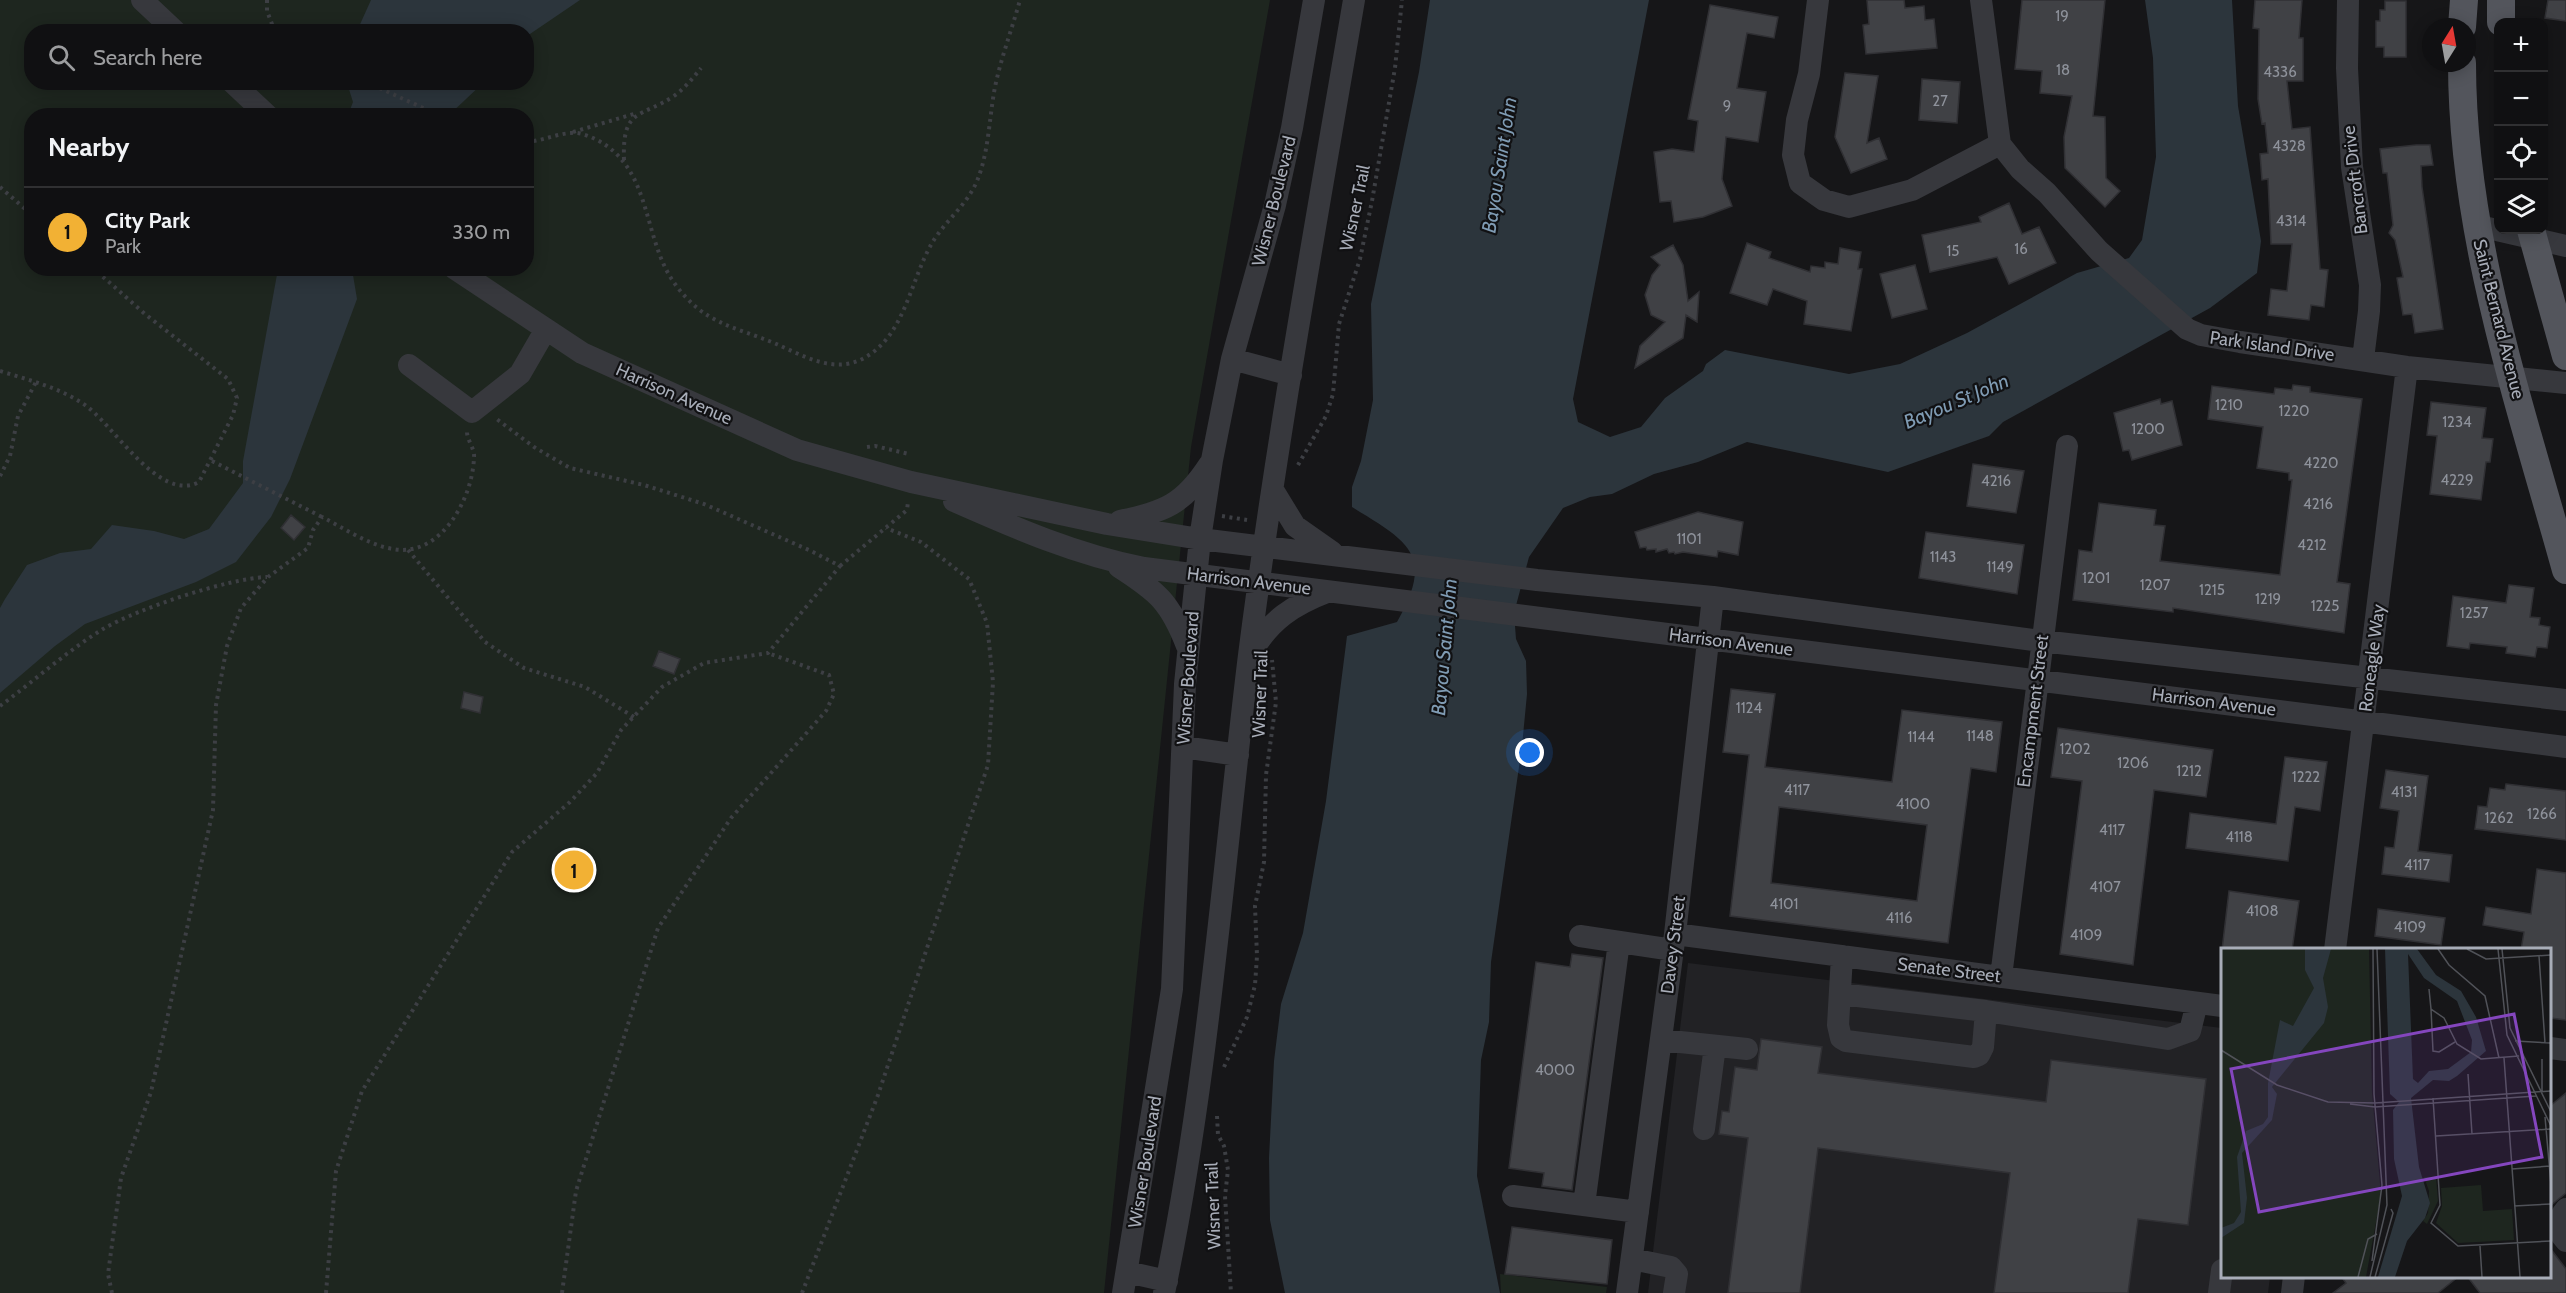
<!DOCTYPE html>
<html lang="en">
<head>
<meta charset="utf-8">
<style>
  body { margin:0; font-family:Cabin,sans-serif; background:#1e1e20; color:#f1f3f6 }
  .controls { position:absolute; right:18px; top:18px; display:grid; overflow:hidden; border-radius:12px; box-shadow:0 3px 15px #0003 }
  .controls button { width:54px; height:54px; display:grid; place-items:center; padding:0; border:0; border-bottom:2px solid #303032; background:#101012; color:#f1f3f6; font:30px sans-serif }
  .compass { position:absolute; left:2422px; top:18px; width:54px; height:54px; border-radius:50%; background:#101012; box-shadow:0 3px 15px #0003; rotate:11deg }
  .you { position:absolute; left:1530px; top:753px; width:21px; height:21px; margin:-15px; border:4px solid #fff; border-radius:50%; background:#1a73e8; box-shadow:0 0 0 9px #1a73e833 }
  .badge { display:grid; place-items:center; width:39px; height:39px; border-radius:50%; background:#f2b134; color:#111; font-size:20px; font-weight:700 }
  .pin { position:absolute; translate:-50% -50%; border:3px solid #fff; box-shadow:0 2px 6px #0006 }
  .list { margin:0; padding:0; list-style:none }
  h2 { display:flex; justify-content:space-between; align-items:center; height:78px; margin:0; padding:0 24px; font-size:26px }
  h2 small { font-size:20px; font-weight:400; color:#9c9d9f }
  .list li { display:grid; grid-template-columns:39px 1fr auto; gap:18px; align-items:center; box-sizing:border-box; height:90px; padding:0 24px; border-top:2px solid #303032 }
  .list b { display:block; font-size:22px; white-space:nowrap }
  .list p { margin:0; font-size:20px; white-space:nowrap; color:#9c9d9f }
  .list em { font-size:20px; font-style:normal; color:#9c9d9f }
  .icon { flex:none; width:33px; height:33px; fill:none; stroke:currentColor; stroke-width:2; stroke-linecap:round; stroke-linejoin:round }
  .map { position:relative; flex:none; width:2566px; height:1293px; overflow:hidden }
  .search { position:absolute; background:#101012; box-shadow:0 3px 15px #0003; left:24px; top:24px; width:510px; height:66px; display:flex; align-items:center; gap:15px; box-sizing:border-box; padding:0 21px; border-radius:24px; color:#9c9d9f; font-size:22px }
  .panel { position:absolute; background:#101012; box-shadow:0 3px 15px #0003; left:24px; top:108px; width:510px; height:168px; border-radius:24px }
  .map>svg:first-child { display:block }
</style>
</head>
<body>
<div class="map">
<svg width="2566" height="1293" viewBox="0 0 2566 1293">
  <rect width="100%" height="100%" fill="#161618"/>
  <path fill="#222225" d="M1688,963L2222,1028V1276L2270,1277L2268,1293H1648Z"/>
  <path fill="#1e261f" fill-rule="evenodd" d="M0,0H1270L1191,447L1104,1293H0ZM32,32H526V82H32ZM32,116H526V268H32Z
    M1500,1274L1607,1287L1606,1293H1501Z"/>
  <path fill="#2c353c" d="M371,0H580L527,36L526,32L357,31Z
    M1430,0H1649L1573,399L1578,422L1610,437L1641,427L1665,398L1703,371L1706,364L1725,350L1849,374L1900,364L1967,333L2077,273L2129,258L2142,240L2156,157L2153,58L2145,0H2232L2238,106L2261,241L2257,273L2210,308L2003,422L1989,436L1888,472L1747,442L1698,462L1654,474L1612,494L1590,497L1563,508L1529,557L1514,613L1516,639L1526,661L1527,694L1522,746L1491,962L1489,1022L1481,1060L1477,1176L1500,1293H1285L1270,1220L1269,1158L1274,1061L1281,1004L1303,933L1326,801L1347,636L1397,622C1436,554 1407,541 1352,507V487L1361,461L1373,400L1371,304L1419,72Z
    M347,83V82L483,83L448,116L348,115L353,102Z
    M278,269H352L357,299L290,479L271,517L236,562L196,582L85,624L55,646L0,693V608L5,599L27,565L60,553L91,549L112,525L154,531L184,539L209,529L243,483V461Z"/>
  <path fill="#404145" stroke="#303034" stroke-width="1.5" fill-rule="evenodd" d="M1867,0H1904L1905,8L1924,6L1925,20L1934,19L1937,48L1866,54L1863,25L1869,24Z
    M2022,0H2105L2093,116L2105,117L2106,178L2120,191L2105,207L2065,168L2064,137L2072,96L2040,93L2042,71L2015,69Z
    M2255,0H2302L2299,38H2303V81H2287L2292,129L2310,127L2320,269L2328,270L2324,307L2311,305L2309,320L2268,315L2271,289L2287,291L2292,244H2271L2268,179L2262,180L2260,154L2268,153L2265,123L2262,124L2258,99L2259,29L2253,28Z
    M2548,0H2566V21L2545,18Z
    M2385,1H2406V57H2384V47H2376V21H2380V10H2385Z
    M1710,5L1778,17L1774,38L1747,33L1737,88L1766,92L1758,142L1726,137L1722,179L1732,206L1703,217L1674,222L1671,201L1660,202L1654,152L1672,149L1694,152L1698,121L1688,119Z
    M1845,73L1878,76L1867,143L1879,138L1887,159L1851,173L1835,137Z
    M1922,79L1960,82L1957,123L1919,120Z
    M2416,145H2430L2433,165L2421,166L2422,187L2443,329L2415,333L2412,314L2403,315L2397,278L2403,277L2395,240L2389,233L2393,225L2387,173H2383L2380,149Z
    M2009,203L2022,234L2039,227L2056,263L2009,284L1997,257L1930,272L1922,235L1981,222L1979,217Z
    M1747,243L1771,252L1769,258L1810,272L1811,266L1825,268V262L1838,264L1840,248L1861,252L1858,269H1862L1851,331L1804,324L1807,301L1773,289L1767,305L1730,293Z
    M1673,245L1683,265L1688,301L1699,292L1697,322L1686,315L1683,338L1635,368L1640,346L1665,322L1651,315L1645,295L1652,275L1660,265L1651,257Z
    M1915,265L1927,309L1892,318L1880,274Z
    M2293,385L2310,387V392L2362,399L2337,582L2350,584L2344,633L2173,608V612L2073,600L2079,550L2092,552L2099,503L2156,510L2154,525L2165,526L2160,561L2280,575L2292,480H2289V473L2257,468L2263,427L2208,419L2212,386L2274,394L2275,388L2292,390Z
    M2160,399L2161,404L2172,401L2182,445L2132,460L2129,450L2123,451L2114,413Z
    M2431,402L2486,408L2482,438L2493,439L2490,462H2486L2481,500L2430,494L2437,436L2427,435Z
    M1973,464L2024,471L2016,513L1967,506Z
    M1698,512L1743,522L1738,555L1718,551L1717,557L1683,552L1675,554L1674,552L1669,553L1667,549L1656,552V549L1647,550L1646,547L1640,548L1635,532Z
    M291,515L305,527L294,540L281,528Z
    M1926,532L2024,545L2017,594L1919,578Z
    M2509,585L2534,588L2530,617L2540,618L2539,625L2550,627L2547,648L2537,647L2535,657L2506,653L2507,647L2470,643L2469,649L2447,646L2453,596L2506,603Z
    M659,651L680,659L674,674L653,666Z
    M1731,689L1775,694L1765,767L1892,782L1902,710L2002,722L1996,772L1971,768L1948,943L1730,916L1749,755L1723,752ZM1779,807L1927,825L1917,901L1771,883Z
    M464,692L483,697L480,713L461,708Z
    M2058,728L2213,750L2206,797L2154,790L2133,965L2060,954L2082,781L2051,777Z
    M2285,757L2327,762L2320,811L2295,807L2288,861L2186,848L2190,813L2276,824Z
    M2386,770L2428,776L2418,851L2452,855L2449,882L2382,874L2385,847L2394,848L2399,811L2380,808Z
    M2506,784L2566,791V840L2475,829L2478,806L2487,807L2490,788L2505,790Z
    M2537,869L2566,873V1020L2550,1018V950H2521L2524,932L2483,925L2486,907L2531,914Z
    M2229,891L2299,901L2292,950H2222Z
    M2378,909L2445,918L2441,945L2375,936Z
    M1572,954L1603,958L1572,1190L1542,1186L1544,1173L1509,1168L1536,962L1570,967Z
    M1761,1039L1822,1047L1818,1073L2046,1102L2051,1060L2206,1079L2188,1225L2138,1219L2128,1293H1994L2010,1173L1818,1148L1800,1293H1728L1748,1138L1719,1134L1722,1111L1729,1112L1735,1067L1757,1070Z
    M2566,1093V1193L2550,1206V1106Z
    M1512,1227L1612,1240L1607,1284L1505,1274Z
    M2550,1248L2566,1269V1293H2480L2467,1276H2550Z
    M2341,1276H2459L2438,1293H2333L2346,1283Z"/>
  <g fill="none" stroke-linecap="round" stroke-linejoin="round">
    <path stroke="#3d3f44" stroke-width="4" stroke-dasharray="3 4.5" stroke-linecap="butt" d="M267,0V11L275,32
      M366,82L441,116
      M573,132L637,113
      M526,142C542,141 556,134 571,133C580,132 589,136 597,140C653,169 642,239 675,284C704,324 733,326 774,343C802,355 834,375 864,358C905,336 910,281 932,243C945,221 967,205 977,181C989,152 989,118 995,87C1001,58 1012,29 1020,0
      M624,160C622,107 641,118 674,96C685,88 693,78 701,68
      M0,187L32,215
      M0,371C29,380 57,387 82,403C112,421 158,504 199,482L233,415L237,398L228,379L145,314L93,268
      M867,447L875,446L909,454
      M212,461L322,517
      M1298,465L1326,416L1333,394L1339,324L1360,259L1372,201L1395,68L1402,0
      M0,476L10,456L18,416L36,382
      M1222,516L1247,520
      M408,550L485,642L524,668L585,687L634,717
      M840,566L907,510L908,502
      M0,706C34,681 67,651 103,629C137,609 229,578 267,577
      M1224,1067L1247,1017L1255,985L1257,956L1255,906L1264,862L1266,775L1276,702L1272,660
      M1217,1116L1218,1135L1224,1146L1228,1170L1225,1196L1231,1293
      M112,1293L108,1274L121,1178L151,1092L213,810L216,705L227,646L241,608L268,577L308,548L313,530L322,517C344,528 368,545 393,549C441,558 473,498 474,457C475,449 467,440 467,432
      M326,1293L336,1171L362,1091L512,852L570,802L597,773L621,730L662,687L704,663L768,653L840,566L809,550L704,504L644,485L570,468L534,447L494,417
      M562,1293L576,1191L658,928L731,818L826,711L834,694L829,675L768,653
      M802,1293L878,1095L988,765L993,682L987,623L969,579L921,542L886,528"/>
    <path stroke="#37383d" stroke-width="22" d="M142,0L176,32
      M1818,0L1809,74L1797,120L1793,155L1800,183L1824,200L1849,207L1912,190L2000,144
      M1981,0L2000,144L2020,169L2047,193L2099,251L2187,329L2201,335L2240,342L2407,367L2566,383
      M2348,0L2347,68L2352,167L2370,285L2369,311L2363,359
      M232,82L268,116
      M2475,225L2566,246
      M454,268L582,353L797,450L911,482L1107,524L1200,539L1537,580L1713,597L2041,641L2566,700
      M1232,359L1291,375
      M409,365L472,412L520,374L546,329
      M1273,490L1295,526L1332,552
      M954,501C1015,528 1077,555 1144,568L2566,747
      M1120,521C1165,511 1183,505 1209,465
      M1119,567C1158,592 1170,602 1187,646
      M1252,651C1271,620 1293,605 1327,592
      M1183,747L1238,755
      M1675,934L2222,1006
      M1580,936L1673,950
      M2335,950L2407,367
      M1842,956L1838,1025L1841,1038L1846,1041L1974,1057L1979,1055L1983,1047L1986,1011
      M2001,977L2067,446
      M1840,994L1986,1011L2168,1039L2190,1031L2197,1003
      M1661,1040L1747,1049
      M2550,1048L2566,1050
      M1704,1129L1715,1046
      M1513,1196L1638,1212
      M1584,1205L1619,942
      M2566,1209C2557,1219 2556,1231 2566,1241
      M1632,1259L1671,1267L1677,1274L1674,1293
      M1127,1272L1167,1281
      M1123,1293L1172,989L1185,684L1200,539L1212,460L1232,359L1275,205L1292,128L1314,0
      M1164,1293C1208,1082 1223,868 1249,655C1277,436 1317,218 1354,0
      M1627,1293L1675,934L1713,597
      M2219,1293L2222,1270
      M2292,1293L2294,1276"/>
    <path stroke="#53555c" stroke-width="28" d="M2501,22V0
      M2462,27L2464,0
      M2462,63C2462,237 2520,404 2566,570
      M2531,230L2566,356"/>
  </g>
  <g text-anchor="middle" stroke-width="4.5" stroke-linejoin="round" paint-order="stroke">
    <g font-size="15" fill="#8e929b">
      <text x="2062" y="21">19</text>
      <text x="2063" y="75">18</text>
      <text x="2280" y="77">4336</text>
      <text x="1940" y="106">27</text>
      <text x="1727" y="111">9</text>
      <text x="2289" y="151">4328</text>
      <text x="2291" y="226">4314</text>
      <text x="2021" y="254">16</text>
      <text x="1953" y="256">15</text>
      <text x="2229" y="410">1210</text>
      <text x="2294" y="416">1220</text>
      <text x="2457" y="427">1234</text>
      <text x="2148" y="434">1200</text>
      <text x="2321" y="468">4220</text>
      <text x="2457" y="485">4229</text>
      <text x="1996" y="486">4216</text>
      <text x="2318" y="509">4216</text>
      <text x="1689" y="544">1101</text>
      <text x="2312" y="550">4212</text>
      <text x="1943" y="562">1143</text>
      <text x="2000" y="572">1149</text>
      <text x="2096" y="583">1201</text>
      <text x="2155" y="590">1207</text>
      <text x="2212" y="595">1215</text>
      <text x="2268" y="604">1219</text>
      <text x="2325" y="611">1225</text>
      <text x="2474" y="618">1257</text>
      <text x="1749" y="713">1124</text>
      <text x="1980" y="741">1148</text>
      <text x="1921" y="742">1144</text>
      <text x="2075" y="754">1202</text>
      <text x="2133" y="768">1206</text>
      <text x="2189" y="776">1212</text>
      <text x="2306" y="782">1222</text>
      <text x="1797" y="795">4117</text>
      <text x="2404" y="797">4131</text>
      <text x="1913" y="809">4100</text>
      <text x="2542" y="819">1266</text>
      <text x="2499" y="823">1262</text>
      <text x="2112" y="835">4117</text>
      <text x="2239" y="842">4118</text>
      <text x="2417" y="870">4117</text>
      <text x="2105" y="892">4107</text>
      <text x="1784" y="909">4101</text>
      <text x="2262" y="916">4108</text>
      <text x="1899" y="923">4116</text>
      <text x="2410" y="932">4109</text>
      <text x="2086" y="940">4109</text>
      <text x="1555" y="1075">4000</text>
    </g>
    <g font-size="18" fill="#a8adb8" stroke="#111113">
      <text transform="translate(2355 180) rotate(-97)" y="6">Bancroft Drive</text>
      <text transform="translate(1274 201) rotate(-76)" y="6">Wisner Boulevard</text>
      <text transform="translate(1355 208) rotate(-78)" y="6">Wisner Trail</text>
      <text transform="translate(2499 319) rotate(76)" y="6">Saint Bernard Avenue</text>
      <text transform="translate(2272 346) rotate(8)" y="6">Park Island Drive</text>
      <text transform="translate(674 394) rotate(24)" y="6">Harrison Avenue</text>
      <text transform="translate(1249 581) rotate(7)" y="6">Harrison Avenue</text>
      <text transform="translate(1731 642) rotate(7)" y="6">Harrison Avenue</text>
      <text transform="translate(2372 658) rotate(-83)" y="6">Roneagle Way</text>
      <text transform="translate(1188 678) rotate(-86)" y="6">Wisner Boulevard</text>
      <text transform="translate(1260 694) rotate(-88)" y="6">Wisner Trail</text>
      <text transform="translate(2214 702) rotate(7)" y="6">Harrison Avenue</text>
      <text transform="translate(2033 711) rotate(-83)" y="6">Encampment Street</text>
      <text transform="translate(1673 945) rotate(-83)" y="6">Davey Street</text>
      <text transform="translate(1949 970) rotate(7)" y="6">Senate Street</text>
      <text transform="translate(1145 1162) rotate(-81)" y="6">Wisner Boulevard</text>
      <text transform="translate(1213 1206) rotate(-92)" y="6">Wisner Trail</text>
    </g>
    <g font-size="20" font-style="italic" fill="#7f9bb3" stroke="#111113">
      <text transform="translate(1499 165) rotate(-81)" y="7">Bayou Saint John</text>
      <text transform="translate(1956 401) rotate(-23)" y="7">Bayou St John</text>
      <text transform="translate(1444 647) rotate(-85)" y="7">Bayou Saint John</text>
    </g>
  </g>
  <g transform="translate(2221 948)">
    <rect width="330" height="330" fill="#161618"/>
    <path d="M0,1H148L151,145L160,247L145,329H0ZM203,229H215L217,253L206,276L202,273L207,265L208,243ZM260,237L262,263L291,261L293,292L237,295L215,275L221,258L220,240Z" fill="#1e261f"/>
    <path d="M84,1H110L102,30L107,59L103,75L51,139L56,146L51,172L21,205L26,250L23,275L0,290V280L13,275L20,264L16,209L25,183L42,176L47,169V135L59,72L72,78L93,40L84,22ZM164,1H196L215,27L240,43L255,69L265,103L236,128L228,133L212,132L190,150L198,219L209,255L204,270L186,293L174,329H157L181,248L173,211L172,162L178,154L169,146ZM187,6L203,30L236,53L251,92L250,104L227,121L208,123L197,135L192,131Z" fill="#2c353c" fill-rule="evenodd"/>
    <path fill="none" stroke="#505258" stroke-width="1.5" d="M217,1L228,17L264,48L278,110M246,1L265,11L330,7M277,1L286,87L330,178M281,1L289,80L330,164M318,8L324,95M208,41L210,61L223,70L236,96L260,111L298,108M210,61L212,103L218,104L234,94M294,93L330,95M0,102L56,137L107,154L154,155L330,143M283,110L299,329M321,111V144M247,126L251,186M212,150L219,257L210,275L237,298L330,293M129,156L154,159L315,148M324,169L330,237M215,188L330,181M291,221L329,218M293,258L330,256M259,298L261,329M151,313L161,237L153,146L152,1M137,329L147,291L156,286M149,329L166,257L156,1M154,329L172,265L170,261"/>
    <path fill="#8446be" fill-opacity="0.15" stroke="#8446be" stroke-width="3" d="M293,66L321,209L38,264L10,121Z"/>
    <rect width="330" height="330" fill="none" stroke="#a8adb8" stroke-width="3"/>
  </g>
</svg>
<div class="controls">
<button>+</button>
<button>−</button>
<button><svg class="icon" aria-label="locate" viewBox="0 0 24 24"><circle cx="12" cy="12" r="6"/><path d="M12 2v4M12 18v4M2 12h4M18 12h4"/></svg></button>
<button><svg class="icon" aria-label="layers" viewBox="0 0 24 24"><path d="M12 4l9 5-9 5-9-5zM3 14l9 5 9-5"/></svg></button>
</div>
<svg class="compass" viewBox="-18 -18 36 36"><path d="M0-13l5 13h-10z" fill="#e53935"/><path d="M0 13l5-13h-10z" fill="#9c9d9f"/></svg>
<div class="you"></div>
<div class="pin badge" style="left:574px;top:870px">1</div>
<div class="search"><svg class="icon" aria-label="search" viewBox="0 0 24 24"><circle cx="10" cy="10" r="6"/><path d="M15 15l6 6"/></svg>Search here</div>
<section class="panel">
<h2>Nearby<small></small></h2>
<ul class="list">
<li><span class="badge">1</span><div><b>City Park</b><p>Park</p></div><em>330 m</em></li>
</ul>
</section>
</div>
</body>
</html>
